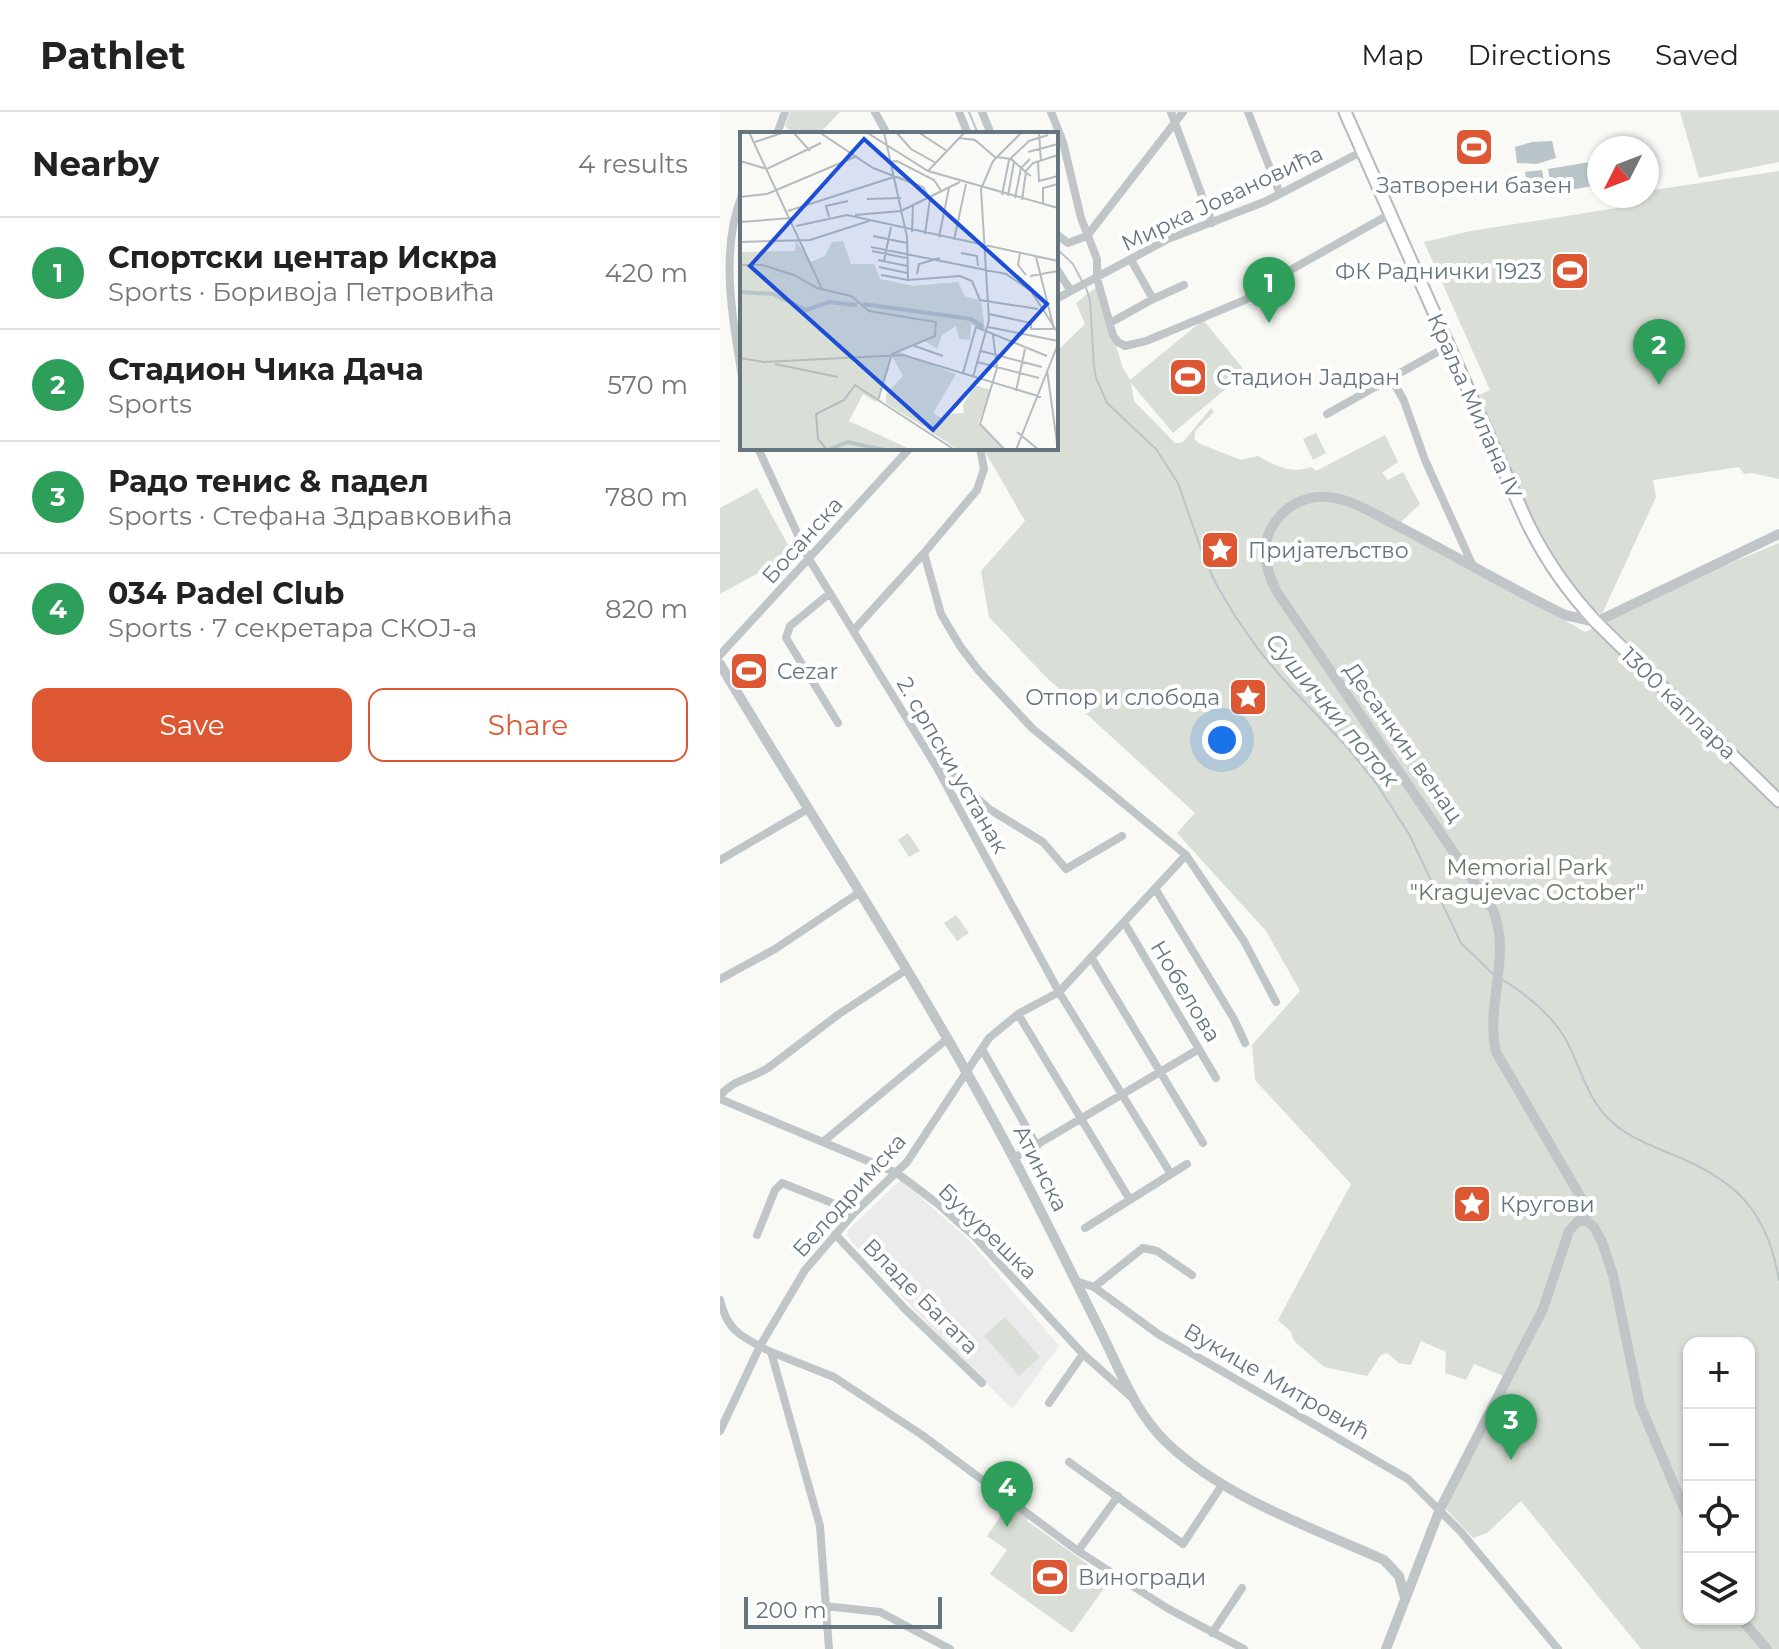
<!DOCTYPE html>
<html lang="en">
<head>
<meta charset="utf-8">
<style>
  body { margin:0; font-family:Montserrat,sans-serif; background:#f6f6f6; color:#222 }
  .controls { position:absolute; right:24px; bottom:24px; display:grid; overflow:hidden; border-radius:16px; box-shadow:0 2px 6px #0004 }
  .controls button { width:72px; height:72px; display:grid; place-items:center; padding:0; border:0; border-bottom:2px solid #e0e0e0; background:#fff; color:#222; font:40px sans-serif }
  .compass { position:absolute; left:867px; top:24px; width:72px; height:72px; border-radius:50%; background:#fff; box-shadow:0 2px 6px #0004; rotate:228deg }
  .scale { position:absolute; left:24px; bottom:20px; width:198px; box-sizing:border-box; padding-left:8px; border:4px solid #657580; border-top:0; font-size:22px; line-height:28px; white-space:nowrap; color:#657580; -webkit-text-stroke:6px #fff; paint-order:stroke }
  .you { position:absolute; left:502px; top:628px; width:28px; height:28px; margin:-20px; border:6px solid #fff; border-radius:50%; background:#1a73e8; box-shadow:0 0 0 12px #1a73e833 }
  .badge { display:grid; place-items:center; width:52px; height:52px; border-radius:50%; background:#dd5832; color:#fff; font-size:26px; font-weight:700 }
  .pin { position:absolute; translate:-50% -66px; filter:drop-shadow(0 2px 4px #0008) }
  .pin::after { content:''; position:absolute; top:42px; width:28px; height:24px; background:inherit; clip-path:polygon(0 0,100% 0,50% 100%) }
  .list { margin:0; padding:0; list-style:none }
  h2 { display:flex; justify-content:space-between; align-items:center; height:104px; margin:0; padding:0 32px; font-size:34px }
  h2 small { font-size:26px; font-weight:400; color:#767676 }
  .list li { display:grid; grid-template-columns:52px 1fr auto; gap:24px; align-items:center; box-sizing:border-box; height:112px; padding:0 32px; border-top:2px solid #e0e0e0 }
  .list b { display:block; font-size:30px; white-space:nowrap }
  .list p { margin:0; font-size:26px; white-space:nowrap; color:#767676 }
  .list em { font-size:26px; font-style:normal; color:#767676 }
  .actions { display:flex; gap:16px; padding:24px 32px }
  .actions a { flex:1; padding:18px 0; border:2px solid #dd5832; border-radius:16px; text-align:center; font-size:28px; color:#dd5832 }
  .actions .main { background:#dd5832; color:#fff }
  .icon { flex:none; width:44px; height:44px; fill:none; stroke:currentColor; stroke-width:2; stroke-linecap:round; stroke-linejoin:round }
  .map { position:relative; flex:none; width:1059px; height:1537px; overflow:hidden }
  header { display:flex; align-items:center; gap:48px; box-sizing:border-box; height:112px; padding:0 40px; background:#fff; border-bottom:2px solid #e0e0e0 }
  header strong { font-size:38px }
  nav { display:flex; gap:44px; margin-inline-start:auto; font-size:28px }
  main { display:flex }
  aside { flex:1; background:#fff }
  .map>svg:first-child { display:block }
</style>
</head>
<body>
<header>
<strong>Pathlet</strong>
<nav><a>Map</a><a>Directions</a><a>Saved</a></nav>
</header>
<main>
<aside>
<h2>Nearby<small>4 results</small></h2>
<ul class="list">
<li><span class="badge" style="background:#2e9e5b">1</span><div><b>Спортски центар Искра</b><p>Sports · Боривоја Петровића</p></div><em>420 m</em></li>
<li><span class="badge" style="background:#2e9e5b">2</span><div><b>Стадион Чика Дача</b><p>Sports</p></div><em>570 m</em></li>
<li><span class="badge" style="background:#2e9e5b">3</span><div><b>Радо тенис &amp; падел</b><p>Sports · Стефана Здравковића</p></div><em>780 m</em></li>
<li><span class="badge" style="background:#2e9e5b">4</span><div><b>034 Padel Club</b><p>Sports · 7 секретара СКОЈ-а</p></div><em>820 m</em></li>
</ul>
<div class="actions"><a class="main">Save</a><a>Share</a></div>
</aside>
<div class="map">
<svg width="1059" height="1537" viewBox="0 0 1059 1537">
  <rect width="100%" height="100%" fill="#f9f9f6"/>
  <path fill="#eaebea" d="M181,1068L250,1129L339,1234L292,1297L209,1214L127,1124L128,1118Z"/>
  <path fill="#d9ded6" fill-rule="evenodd" d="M70,0H120L99,22H74L65,14Z
    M960,0H1059V50L979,66Z
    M1059,59V367L1032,361L1024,362L1019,355L933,368L936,385L882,502C841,495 775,325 758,284L770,278L704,130L751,119L897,96L910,84H927V79Z
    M379,173L402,254L410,268L483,208L526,260L453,321L411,271L414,289L455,331H462L491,296L494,300L476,318L474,326L478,331L521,348L538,344C555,354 571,362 591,355L596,359L665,323L678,350L662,361L668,368L683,360L700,392L678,413L865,520L881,513L876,507L1059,431V1537H921L801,1389L767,1421L753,1426L723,1394L791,1267L754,1252L746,1268L725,1261L726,1240L701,1229L691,1253L679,1251L667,1241L661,1243L647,1264L604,1255L574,1229L571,1220L558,1208L631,1072L535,968L532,933L580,879L546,819L457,721L475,701L326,565L269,505L261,459L305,409L263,336H336V240L365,212L356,191ZM969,1231H1029V1507H969Z
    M596,321L606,341L593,348L583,327Z
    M37,376L73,442L0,482V396Z
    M188,721L200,739L189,745L178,728Z
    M236,803L249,821L237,829L224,811Z
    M285,1205L320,1245L299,1264L264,1224Z
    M289,1392L308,1406L307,1409L390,1468L352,1521L270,1462L287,1438L267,1424Z"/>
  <path fill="#bac5c9" d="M832,29L836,46L817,52L797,51L795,35L812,30Z
    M876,49L879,73L832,81L828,57Z
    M822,58L826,82L809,84L805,60Z"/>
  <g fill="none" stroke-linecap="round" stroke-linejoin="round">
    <path stroke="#bac5c9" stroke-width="2" d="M249,0L258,22
      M336,136L353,152L363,171
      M366,176L370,188L374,255L376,266L387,291L436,337L458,371L482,440L496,472L515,504L538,537L562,566L627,635L656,671L689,722L741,831L774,863
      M783,868C807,883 830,901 845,926C859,951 865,980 884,1002C901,1022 927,1032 951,1042C1015,1067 1047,1098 1059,1168"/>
    <defs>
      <path id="secondary" d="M625,0L807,410C825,447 848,480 876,510L1059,689"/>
    </defs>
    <use href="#secondary" stroke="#b3b9bd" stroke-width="15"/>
    <path stroke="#c0c5c8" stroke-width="8" d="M155,0L167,22
      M239,0L248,22
      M262,0L271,22
      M331,0L343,30L361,106L377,147V166L393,223L398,230L405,234L426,229L525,188L574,156L670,102
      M451,0L492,111
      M528,0L560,82
      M57,22L65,0
      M22,83C0,136 12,207 22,264
      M336,122L348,131L367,124L463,0
      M336,156L351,179
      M336,187L448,127L544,90L643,39
      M433,187L464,173
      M390,211L433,187L411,148
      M671,265L684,289L705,348L752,452
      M607,302L728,234
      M38,336L89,447L216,654L339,880L449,1059L451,1062L467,1052
      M260,336L264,357L257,378L204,441L221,502L240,534L259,559L312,616L466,743L524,829L556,890
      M110,481L70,514L66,526L118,611
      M134,518L204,441
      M0,543L190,336
      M217,654L228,659L247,677
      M234,688L247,677L269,697L323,730L346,757L402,724
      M0,748L88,697
      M436,778L514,907L525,931
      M404,810L496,966
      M371,845L483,1031
      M0,867L55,837L140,780
      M298,902L410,1088
      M262,937L317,1034
      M0,984C12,968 31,967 48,956L119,902L186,858
      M0,987L177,1061L218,1092L255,1125L363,1242L410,1284
      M104,1029L227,927
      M294,1046L479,937
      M365,1116L451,1062
      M115,1122L185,1197L262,1271
      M37,1123L55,1078L62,1071L135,1100
      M356,1169L374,1175L438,1222L688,1367L741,1420L838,1537
      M374,1175L423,1136L437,1139L472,1163
      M0,1188C8,1221 23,1225 51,1240L100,1414L109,1537
      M51,1240L114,1265L202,1323L358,1439L447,1496L524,1537
      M329,1291L363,1242
      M0,1319L40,1234L85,1158L135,1100L187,1050L269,926L298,902L339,880L466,743
      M349,1350L463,1432L502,1373
      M358,1439L398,1384
      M105,1494L160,1500L230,1537
      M492,1521L522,1476"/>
    <path stroke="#c0c5c8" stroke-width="10" d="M0,552C98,716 204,876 293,1045C323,1102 351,1160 380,1218C400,1258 414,1299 447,1331C505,1386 591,1415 664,1448L679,1464L685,1486
      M969,1408L920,1293L893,1163L882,1130L874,1115L867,1109L863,1089L776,940C765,892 792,845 773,798L557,480C545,457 539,433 555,410C567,393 587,383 608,385C631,387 656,403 676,413C732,442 788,475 845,503L876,510L1059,422
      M1021,1507L1047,1537
      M666,1537L720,1397L823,1197L849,1119L858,1109H867"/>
    <use href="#secondary" stroke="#fff" stroke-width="11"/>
  </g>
  <defs>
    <symbol id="stadium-square" viewBox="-11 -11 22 22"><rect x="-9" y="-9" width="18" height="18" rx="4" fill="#dd5832" stroke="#fff"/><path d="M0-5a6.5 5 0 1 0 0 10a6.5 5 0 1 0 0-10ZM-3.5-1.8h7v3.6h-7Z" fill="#fff"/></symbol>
    <symbol id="sight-square" viewBox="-11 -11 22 22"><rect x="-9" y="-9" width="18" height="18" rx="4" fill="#dd5832" stroke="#fff"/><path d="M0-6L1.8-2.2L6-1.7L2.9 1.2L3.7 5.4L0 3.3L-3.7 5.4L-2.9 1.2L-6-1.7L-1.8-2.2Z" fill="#fff"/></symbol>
  </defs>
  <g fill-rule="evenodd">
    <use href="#stadium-square" x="732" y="13" width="44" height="44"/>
    <use href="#stadium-square" x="828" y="137" width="44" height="44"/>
    <use href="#stadium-square" x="446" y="243" width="44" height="44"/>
    <use href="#sight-square" x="478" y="416" width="44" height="44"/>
    <use href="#stadium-square" x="7" y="537" width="44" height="44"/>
    <use href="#sight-square" x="506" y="563" width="44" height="44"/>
    <use href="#sight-square" x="730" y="1070" width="44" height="44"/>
    <use href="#stadium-square" x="308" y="1443" width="44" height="44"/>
  </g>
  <g text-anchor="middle" stroke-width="8" stroke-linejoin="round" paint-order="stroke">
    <g font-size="22" fill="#657580" stroke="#fff" text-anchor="start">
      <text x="754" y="81" text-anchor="middle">Затворени базен</text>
      <text x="822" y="167" text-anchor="end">ФК Раднички 1923</text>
      <text x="496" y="273">Стадион Јадран</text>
      <text x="528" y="446">Пријатељство</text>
      <text x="57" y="567">Cezar</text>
      <text x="500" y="593" text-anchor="end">Отпор и слобода</text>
      <text x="780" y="1100">Кругови</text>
      <text x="358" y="1473">Виногради</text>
    </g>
    <g font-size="22" fill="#657580" stroke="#fff">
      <text transform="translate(502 86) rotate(-25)" y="8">Мирка Јовановића</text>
      <text transform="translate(755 294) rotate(66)" y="8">Краља Милана IV</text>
      <text transform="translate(82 428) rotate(-48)" y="8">Босанска</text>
      <text transform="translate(959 591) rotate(44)" y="8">1300 каплара</text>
      <text transform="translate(684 630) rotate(55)" y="8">Десанкин венац</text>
      <text transform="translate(233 653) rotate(60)" y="8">2. српски устанак</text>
      <text transform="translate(466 879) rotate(59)" y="8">Нобелова</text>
      <text transform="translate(321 1056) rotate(63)" y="8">Атинска</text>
      <text transform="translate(129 1083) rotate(-48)" y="8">Белодримска</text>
      <text transform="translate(268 1119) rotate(44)" y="8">Букурешка</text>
      <text transform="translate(201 1184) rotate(45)" y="8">Владе Багата</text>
      <text transform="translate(557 1269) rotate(30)" y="8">Вукице Митровић</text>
    </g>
    <g font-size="22" fill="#677964" stroke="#fff">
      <text x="807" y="763">Memorial Park<tspan x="807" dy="25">"Kragujevac October"</tspan></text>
    </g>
    <g font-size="24" font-style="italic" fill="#657a81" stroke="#fff">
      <text transform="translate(612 598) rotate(50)" y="8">Сушички поток</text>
    </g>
  </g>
  <g transform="translate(20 20)">
    <rect width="318" height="318" fill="#f9f9f6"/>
    <path d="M56,109L71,130L85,124L92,110L103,109L111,132H134L140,147L173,154L218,150L225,165L241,168L245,199L231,192L230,208L219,207L216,194L202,203L197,217L185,209L157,219L216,242L193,281L205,288L209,282L224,281L223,273L235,253L251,258L238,291L264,318H219L185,296L189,288L184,295L146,271V262L163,244L152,224L136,270L123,262L109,289L172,318H0V120L55,119Z" fill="#d9ded6"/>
    <path fill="none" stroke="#bac5c9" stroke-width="4" d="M0,160L33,162L66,178L89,170L117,173M123,172L231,187L243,195M90,317L108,310L144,318"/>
    <path fill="none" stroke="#b5bcc0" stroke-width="2" d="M9,0L82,157M53,0L70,19M79,0L133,36L183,55L190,67L185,102M126,0L188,39L318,76M144,0L167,105L168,148M156,0L171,17L196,31M178,0L207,19M299,0L301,30M219,6L235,8L256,26M15,10L45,0M288,20L318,12M257,25L271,27L286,40L282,68M0,29L27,37L81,11M149,30L157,29L194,48L202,60M298,30L299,49L318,44M188,39L225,0M291,44L285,40L293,31L318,23M262,63L269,28L289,9L308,3M268,64L274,30M0,65L27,62L117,24M275,66L281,36L290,27M127,67L161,66M303,72V56L318,52M48,79L154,45M115,83L161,79L220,50M89,85L86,74L108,69M0,90L52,86M56,94L107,83L318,129M172,100L173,74M133,104L167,111M199,105L209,56M214,108L226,52M0,110L70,108L129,89M131,115L266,142L291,159L318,201M132,119L166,126M221,121L237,124L238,134M280,121L278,133L286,143M296,125L314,197M138,128L167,134M144,129L151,95M0,133H22L54,143L77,156L111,164L129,179L196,190L195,204L152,222L138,268M139,135L167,141M177,142L179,132L200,126M141,143L168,148L220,144L232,149L240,168L298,177M290,144L318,139M249,182L291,191V197H314M248,195L318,209M253,203L257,236L240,292L265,318M172,213L203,224M241,219L302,235M0,226L24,230L163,223L301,265M237,230L299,246M35,232L98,245M307,238L318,318M223,241L236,195L307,224M233,245L249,188L241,57L253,29L282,0M276,259L285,217M277,300L299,318M87,318L78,307L76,282L104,268L115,253L215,318M276,318L318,212"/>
    <path fill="#1d4ed8" fill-opacity="0.15" stroke="#1d4ed8" stroke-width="4" d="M124,7L307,172L193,298L10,134Z"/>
    <rect width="318" height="318" fill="none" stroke="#657580" stroke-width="4"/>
  </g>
</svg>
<div class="controls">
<button>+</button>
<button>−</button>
<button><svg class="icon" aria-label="locate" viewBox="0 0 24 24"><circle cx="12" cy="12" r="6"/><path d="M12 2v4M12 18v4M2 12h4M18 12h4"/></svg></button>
<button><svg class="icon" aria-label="layers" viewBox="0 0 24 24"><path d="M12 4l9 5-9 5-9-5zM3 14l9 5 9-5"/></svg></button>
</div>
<svg class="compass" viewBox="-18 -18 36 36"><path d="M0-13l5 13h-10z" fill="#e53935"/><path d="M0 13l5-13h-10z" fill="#767676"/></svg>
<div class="scale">200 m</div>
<div class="you"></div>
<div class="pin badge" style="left:549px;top:211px;background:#2e9e5b">1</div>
<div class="pin badge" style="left:939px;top:273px;background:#2e9e5b">2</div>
<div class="pin badge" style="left:791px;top:1348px;background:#2e9e5b">3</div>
<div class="pin badge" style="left:287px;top:1415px;background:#2e9e5b">4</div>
</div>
</main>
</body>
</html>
